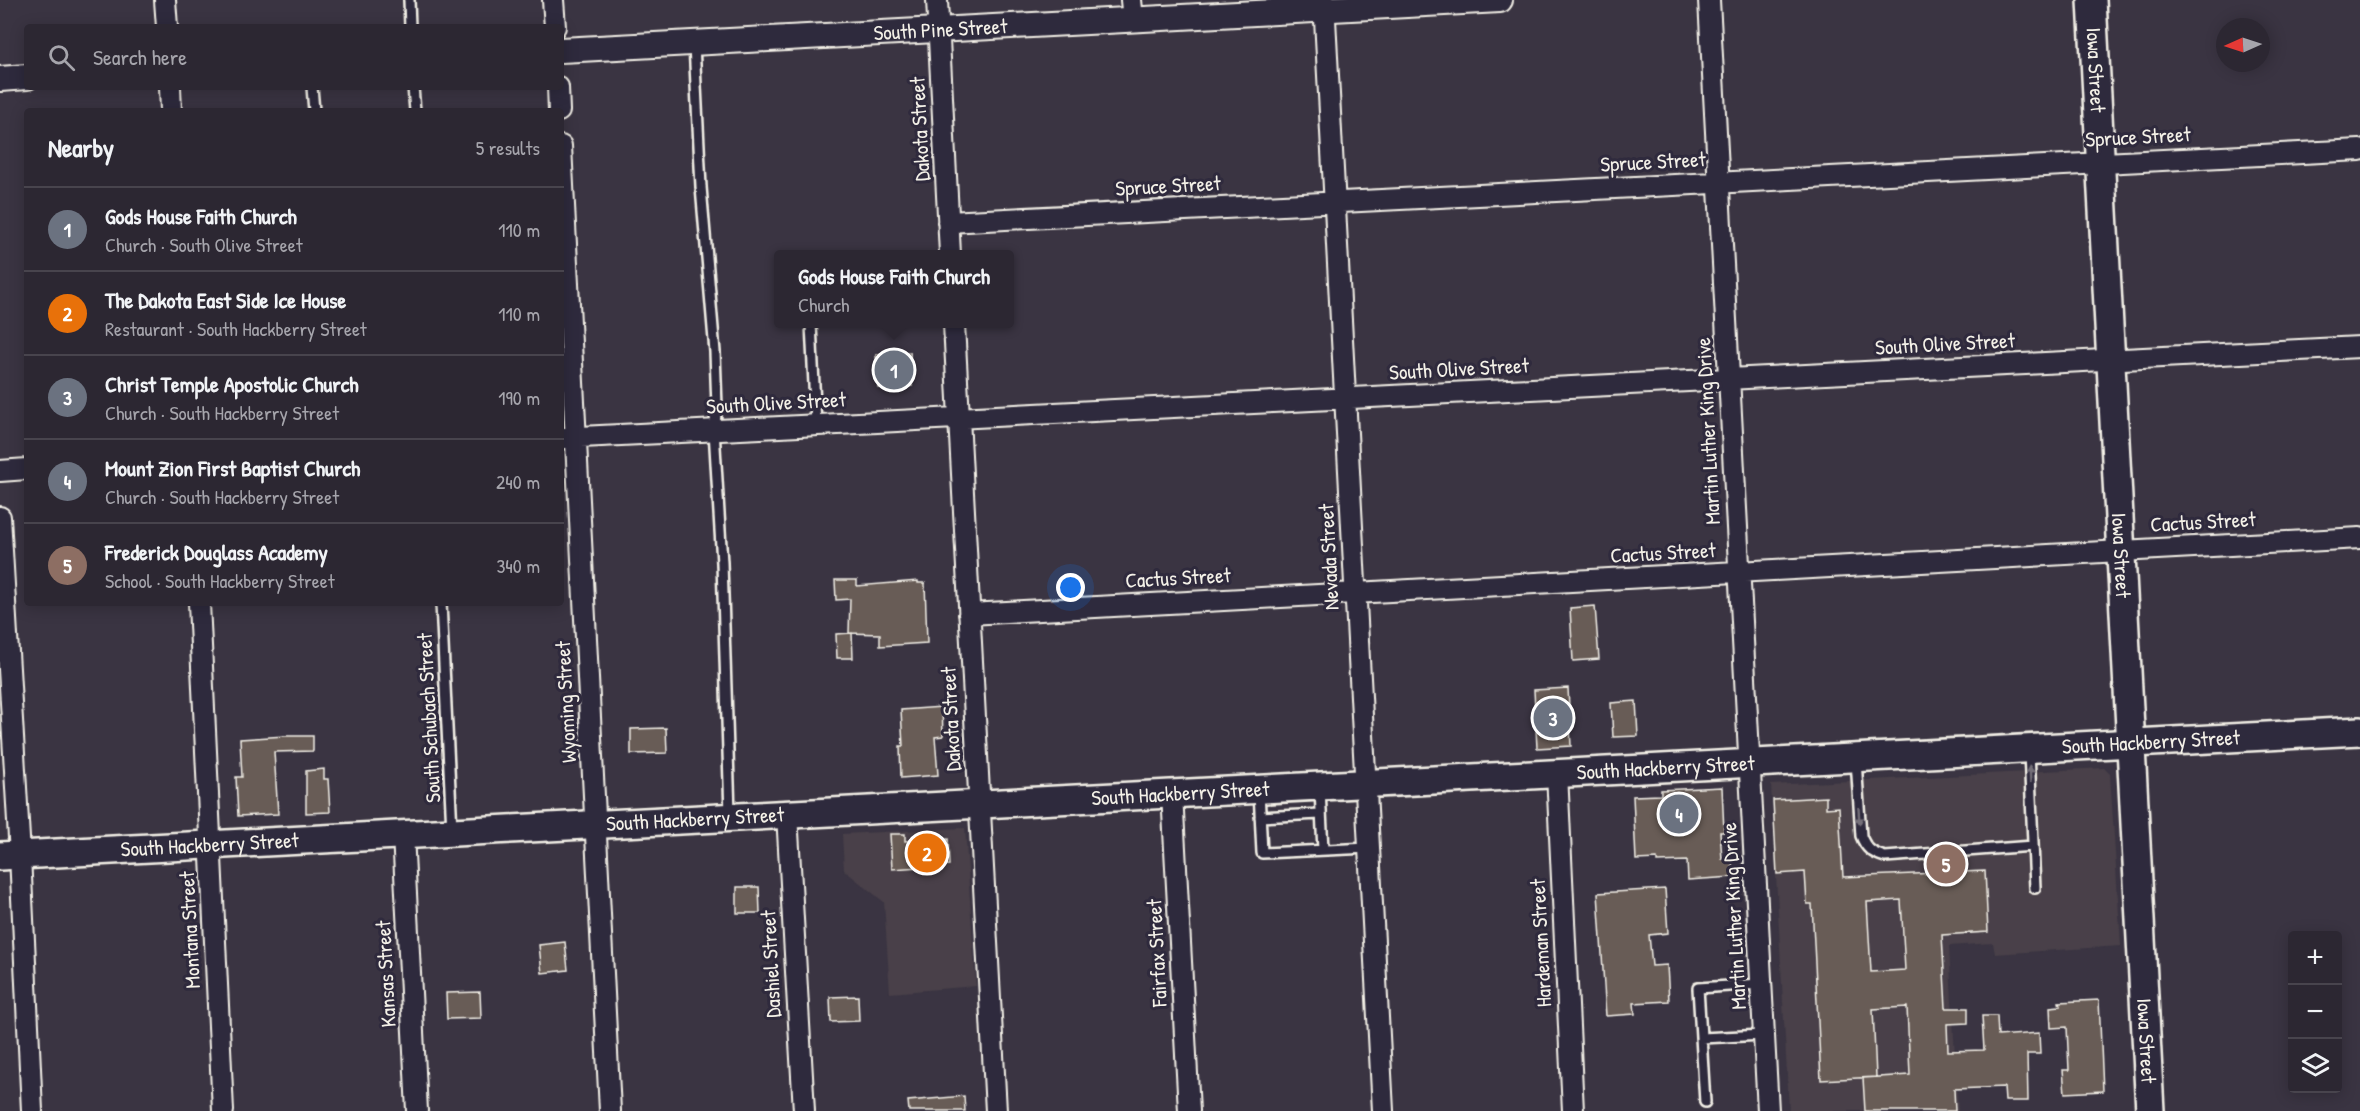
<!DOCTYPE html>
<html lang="en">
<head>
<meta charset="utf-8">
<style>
  body { margin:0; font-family:"Patrick Hand",sans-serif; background:#38333e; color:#f1f3f6 }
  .controls { position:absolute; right:18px; bottom:18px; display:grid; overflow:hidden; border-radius:6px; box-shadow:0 3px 15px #0003 }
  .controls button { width:54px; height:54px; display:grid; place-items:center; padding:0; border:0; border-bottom:2px solid #48444d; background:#2c2732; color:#f1f3f6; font:30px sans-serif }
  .compass { position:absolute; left:2216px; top:18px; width:54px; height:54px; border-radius:50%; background:#2c2732; box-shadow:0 3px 15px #0003; rotate:267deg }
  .you { position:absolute; left:1071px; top:588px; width:21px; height:21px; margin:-15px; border:4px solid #fff; border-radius:50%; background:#1a73e8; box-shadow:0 0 0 9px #1a73e833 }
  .badge { display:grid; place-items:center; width:39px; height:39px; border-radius:50%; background:#ea580c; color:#fff; font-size:20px; font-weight:700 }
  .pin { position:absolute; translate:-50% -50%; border:3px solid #fff; box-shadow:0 2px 6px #0006 }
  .popup { position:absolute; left:774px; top:250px; width:240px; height:78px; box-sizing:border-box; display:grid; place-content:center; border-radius:6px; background:#2c2732; filter:drop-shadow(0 2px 4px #0005); font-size:20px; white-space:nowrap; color:#a6a5ac }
  .popup b { font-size:22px; color:#f1f3f6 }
  .popup::after { content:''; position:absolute; left:50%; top:100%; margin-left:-12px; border:12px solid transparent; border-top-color:#2c2732 }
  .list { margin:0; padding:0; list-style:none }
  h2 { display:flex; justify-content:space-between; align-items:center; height:78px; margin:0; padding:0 24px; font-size:26px }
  h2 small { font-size:20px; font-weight:400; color:#a6a5ac }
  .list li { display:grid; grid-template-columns:39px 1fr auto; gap:18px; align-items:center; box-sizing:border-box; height:84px; padding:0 24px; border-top:2px solid #48444d }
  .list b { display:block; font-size:22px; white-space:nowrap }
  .list p { margin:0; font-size:20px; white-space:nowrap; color:#a6a5ac }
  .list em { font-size:20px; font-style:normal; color:#a6a5ac }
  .icon { flex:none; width:33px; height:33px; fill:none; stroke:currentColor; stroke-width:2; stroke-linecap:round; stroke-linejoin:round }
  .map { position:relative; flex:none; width:2360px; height:1111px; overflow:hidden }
  .search { position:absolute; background:#2c2732; box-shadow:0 3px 15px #0003; left:24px; top:24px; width:540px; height:66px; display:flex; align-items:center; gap:15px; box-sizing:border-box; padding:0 21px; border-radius:6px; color:#a6a5ac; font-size:22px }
  .panel { position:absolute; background:#2c2732; box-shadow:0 3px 15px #0003; left:24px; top:108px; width:540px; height:498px; border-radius:6px }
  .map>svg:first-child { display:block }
</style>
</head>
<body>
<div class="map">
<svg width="2360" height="1111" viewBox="0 0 2360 1111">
  <rect width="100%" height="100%" fill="#3a3442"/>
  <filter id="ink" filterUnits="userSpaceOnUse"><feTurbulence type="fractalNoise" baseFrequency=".0167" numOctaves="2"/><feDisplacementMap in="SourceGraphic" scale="12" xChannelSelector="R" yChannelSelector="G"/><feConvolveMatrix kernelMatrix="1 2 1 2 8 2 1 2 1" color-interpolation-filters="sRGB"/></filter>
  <g filter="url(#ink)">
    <path fill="#484048" d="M2104,768L2110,774L2121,946L1995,954L1993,943L1949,946L1958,1111H1789L1771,785Z
      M965,828L976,986L890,993L884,902L844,870L842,834Z"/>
    <path fill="#675b57" stroke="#f4f1e8" stroke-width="1.5" fill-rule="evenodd" d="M910,352L912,386L878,388L876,354Z
      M835,580H857V586L918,581V583H925L927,643L880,646V634L849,633L850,599L836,600Z
      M1595,606L1599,659L1573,661L1570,608Z
      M852,633L853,658H837L836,634Z
      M1568,688L1571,746L1537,748L1534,690Z
      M1636,701L1638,736L1613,737L1611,703Z
      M942,707L943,736L935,737L938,775L901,778L900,746H903L901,710Z
      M666,728L667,753L631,754V729Z
      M285,736H313V751L274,752L278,814L238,816L236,777H242L240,739Z
      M324,769V779H328L330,812L306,813V771Z
      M1722,787L1724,832H1720L1722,859H1732L1733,877L1688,880L1687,861L1657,862V859L1636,860L1633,796L1661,795V790Z
      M1826,797V808L1839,807L1843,877L1985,871L1988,932L1942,935L1946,1008H1968V1023L1947,1024L1948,1051L1984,1050L1982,1016H1997L1998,1036L2039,1033L2040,1054H2027L2028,1101H2005L2004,1087L1954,1089L1955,1111H1865L1863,1078L1910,1075L1907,1007L1873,1009L1876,1077L1821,1080L1812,904H1807L1805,872L1777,874L1773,800ZM1901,900L1905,970L1871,972L1867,902Z
      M890,834H905V841L948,839L949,865L892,869Z
      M737,887H759L760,913H737Z
      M1665,889L1668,933L1649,935L1652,966L1667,965L1669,1001L1634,1003L1635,1014L1606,1016L1598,893Z
      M565,942L568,970L542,973L539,945Z
      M480,992L481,1018L447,1019L446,993Z
      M858,996L859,1021L831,1022L830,997Z
      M2099,1000L2103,1091L2065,1093L2063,1070H2069L2067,1027L2051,1028L2050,1007L2060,1006L2059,1002Z
      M964,1096L965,1111H909L908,1101Z"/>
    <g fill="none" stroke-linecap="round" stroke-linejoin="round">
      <defs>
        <path id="service" d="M409,0L410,27
          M694,44L701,187L715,352L717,407L714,430L722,563L730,814
          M312,87L314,111
          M413,87L415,111
          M811,324L816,425
          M441,603L452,830
          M2029,752L2035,888
          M1856,760L1861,836C1866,849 1872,853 1885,857L2033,846
          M1320,790L1323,850
          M1259,791L1262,853L1369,848
          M1260,817L1321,814
          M1701,1038L1764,1035
          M1705,1102L1698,988L1761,984"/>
        <path id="minor" d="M165,0L167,27
          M553,0L555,27
          M937,0L950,254
          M1131,0L1133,20
          M1324,0L1383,1111
          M1709,0L1768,1111
          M170,87L171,111
          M558,87L559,111
          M561,146L610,1111
          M948,222L2360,150
          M954,324L996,1111
          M561,438L2360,347
          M0,471L27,469
          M0,517L20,855L32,1111
          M199,603L223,1111
          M969,614L2360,538
          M1557,773L1573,1111
          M1172,793L1189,1111
          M787,814L804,1111
          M403,834L417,1111"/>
        <g id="tertiary">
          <path id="s1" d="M561,50L1500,0"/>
          <path d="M0,79L27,77"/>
        </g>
        <g id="secondary">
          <path id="s2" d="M2092,0L2150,1111"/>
          <path id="s3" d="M0,856L2360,731"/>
        </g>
      </defs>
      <use href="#service" stroke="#f4f1e8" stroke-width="14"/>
      <use href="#minor" stroke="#f4f1e8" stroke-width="24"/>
      <use href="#tertiary" stroke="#f4f1e8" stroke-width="28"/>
      <use href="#secondary" stroke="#f4f1e8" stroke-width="32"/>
      <use href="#service" stroke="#2f2a3d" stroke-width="9"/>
      <use href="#minor" stroke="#2f2a3d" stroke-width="20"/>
      <use href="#tertiary" stroke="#2f2a3d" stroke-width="24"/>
      <use href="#secondary" stroke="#2f2a3d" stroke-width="27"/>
    </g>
    <defs><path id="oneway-solid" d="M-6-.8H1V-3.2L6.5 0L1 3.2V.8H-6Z" transform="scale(1.5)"/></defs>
    <g fill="#747079">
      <use href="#oneway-solid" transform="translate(2030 774) rotate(-93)"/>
      <use href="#oneway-solid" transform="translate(1859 816) rotate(86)"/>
    </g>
  </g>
  <g text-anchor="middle" stroke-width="6" stroke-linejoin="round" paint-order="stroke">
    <g font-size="21" fill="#f4f1e8" stroke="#2f2a3d">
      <text dy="7" stroke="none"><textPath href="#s1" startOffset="380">South Pine Street</textPath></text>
      <text dy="7" stroke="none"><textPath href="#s2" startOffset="70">Iowa Street</textPath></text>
      <text transform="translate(920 129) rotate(-93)" y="7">Dakota Street</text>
      <text transform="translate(2138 137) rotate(-3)" y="7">Spruce Street</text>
      <text transform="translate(1653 162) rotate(-3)" y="7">Spruce Street</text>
      <text transform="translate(1168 186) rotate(-3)" y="7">Spruce Street</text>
      <text transform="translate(1945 344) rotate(-3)" y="7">South Olive Street</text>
      <text transform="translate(1459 369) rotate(-3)" y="7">South Olive Street</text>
      <text transform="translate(776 403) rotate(-3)" y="7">South Olive Street</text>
      <text transform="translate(1708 431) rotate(-93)" y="7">Martin Luther King Drive</text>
      <text transform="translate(2203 522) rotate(-3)" y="7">Cactus Street</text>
      <text transform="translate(1663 553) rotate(-3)" y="7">Cactus Street</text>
      <text dy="7" stroke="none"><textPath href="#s2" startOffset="556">Iowa Street</textPath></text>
      <text transform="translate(1329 557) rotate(-93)" y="7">Nevada Street</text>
      <text transform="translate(1178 578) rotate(-3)" y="7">Cactus Street</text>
      <text transform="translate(566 702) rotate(-93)" y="7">Wyoming Street</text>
      <text transform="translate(429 718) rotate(-93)" y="7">South Schubach Street</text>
      <text transform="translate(951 719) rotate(-93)" y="7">Dakota Street</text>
      <text dy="7" stroke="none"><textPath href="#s3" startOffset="2154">South Hackberry Street</textPath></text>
      <text dy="7" stroke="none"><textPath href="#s3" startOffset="1668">South Hackberry Street</textPath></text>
      <text dy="7" stroke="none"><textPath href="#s3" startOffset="1182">South Hackberry Street</textPath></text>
      <text dy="7" stroke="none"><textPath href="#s3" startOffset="696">South Hackberry Street</textPath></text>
      <text dy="7" stroke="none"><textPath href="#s3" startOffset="210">South Hackberry Street</textPath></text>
      <text transform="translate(1734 916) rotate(-93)" y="7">Martin Luther King Drive</text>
      <text transform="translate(190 930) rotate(-93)" y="7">Montana Street</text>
      <text transform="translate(1541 943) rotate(-93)" y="7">Hardeman Street</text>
      <text transform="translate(1157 953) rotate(-93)" y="7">Fairfax Street</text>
      <text transform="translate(771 964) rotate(-93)" y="7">Dashiel Street</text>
      <text transform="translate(386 974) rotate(-93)" y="7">Kansas Street</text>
      <text dy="7" stroke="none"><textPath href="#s2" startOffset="1042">Iowa Street</textPath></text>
    </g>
  </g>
</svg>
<div class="controls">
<button>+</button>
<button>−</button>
<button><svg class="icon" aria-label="layers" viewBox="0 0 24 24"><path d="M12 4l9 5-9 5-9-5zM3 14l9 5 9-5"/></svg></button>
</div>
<svg class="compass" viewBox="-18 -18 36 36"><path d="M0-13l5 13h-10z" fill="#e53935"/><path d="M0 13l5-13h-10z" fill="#a6a5ac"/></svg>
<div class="you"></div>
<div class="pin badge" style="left:894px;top:370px;background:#6b7280">1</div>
<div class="popup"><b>Gods House Faith Church</b>Church</div>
<div class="pin badge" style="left:927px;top:853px;background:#e8710a">2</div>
<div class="pin badge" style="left:1553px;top:718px;background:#6b7280">3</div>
<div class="pin badge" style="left:1679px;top:814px;background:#6b7280">4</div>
<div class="pin badge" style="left:1946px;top:864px;background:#8d6e63">5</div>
<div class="search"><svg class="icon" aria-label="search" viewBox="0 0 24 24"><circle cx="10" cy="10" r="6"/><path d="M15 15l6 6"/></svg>Search here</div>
<section class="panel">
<h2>Nearby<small>5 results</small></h2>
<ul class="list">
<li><span class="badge" style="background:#6b7280">1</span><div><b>Gods House Faith Church</b><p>Church · South Olive Street</p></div><em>110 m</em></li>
<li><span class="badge" style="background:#e8710a">2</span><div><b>The Dakota East Side Ice House</b><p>Restaurant · South Hackberry Street</p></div><em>110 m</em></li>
<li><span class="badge" style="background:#6b7280">3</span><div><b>Christ Temple Apostolic Church</b><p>Church · South Hackberry Street</p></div><em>190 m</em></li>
<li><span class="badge" style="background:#6b7280">4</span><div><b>Mount Zion First Baptist Church</b><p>Church · South Hackberry Street</p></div><em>240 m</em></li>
<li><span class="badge" style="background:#8d6e63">5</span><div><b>Frederick Douglass Academy</b><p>School · South Hackberry Street</p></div><em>340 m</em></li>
</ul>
</section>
</div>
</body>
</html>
